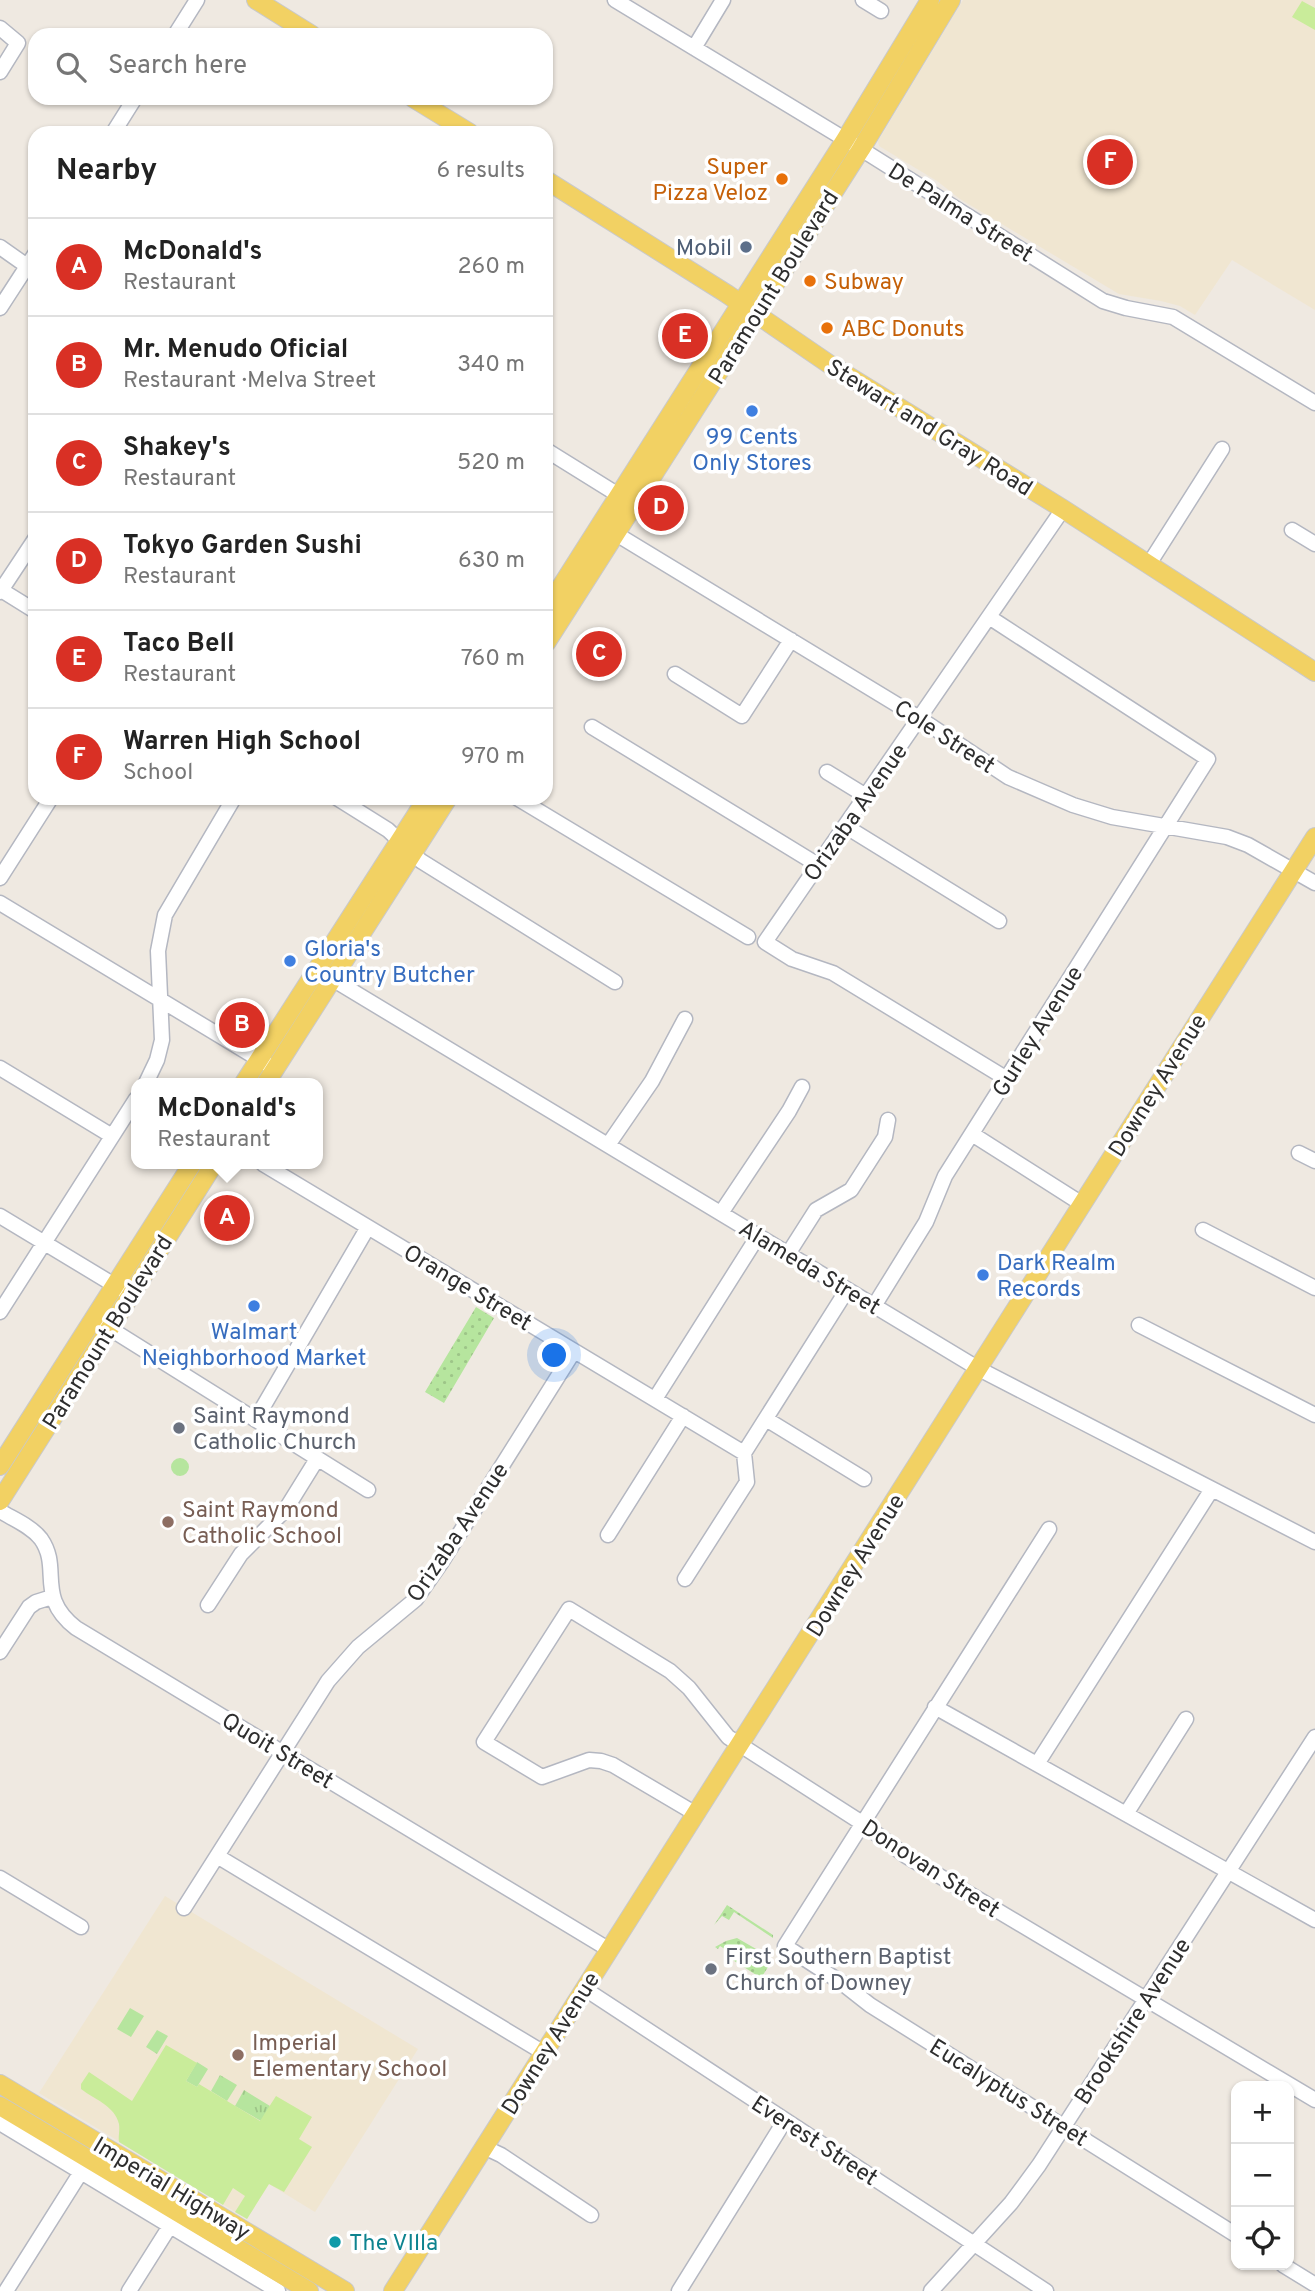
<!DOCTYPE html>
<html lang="en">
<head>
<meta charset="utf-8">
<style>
  body { margin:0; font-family:Overpass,sans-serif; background:#f2f2f2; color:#222 }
  .controls { position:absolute; right:21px; bottom:21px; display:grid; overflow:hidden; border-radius:14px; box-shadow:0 2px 5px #0004 }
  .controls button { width:63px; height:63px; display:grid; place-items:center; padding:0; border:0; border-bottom:2px solid #e0e0e0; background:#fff; color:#222; font:35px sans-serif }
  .you { position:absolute; left:555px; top:1356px; width:24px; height:24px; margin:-18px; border:5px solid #fff; border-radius:50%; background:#1a73e8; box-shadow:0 0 0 10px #1a73e833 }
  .badge { display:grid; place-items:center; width:46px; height:46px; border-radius:50%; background:#d93025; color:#fff; font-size:23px; font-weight:700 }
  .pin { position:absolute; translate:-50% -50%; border:4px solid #fff; box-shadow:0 2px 7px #0006 }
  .popup { position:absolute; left:131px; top:1078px; width:192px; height:91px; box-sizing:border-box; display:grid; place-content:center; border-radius:14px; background:#fff; filter:drop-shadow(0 2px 5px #0005); font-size:23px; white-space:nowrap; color:#767676 }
  .popup b { font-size:26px; color:#222 }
  .popup::after { content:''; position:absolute; left:50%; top:100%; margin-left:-14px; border:14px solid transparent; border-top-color:#fff }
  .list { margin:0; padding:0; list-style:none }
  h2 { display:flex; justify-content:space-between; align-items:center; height:91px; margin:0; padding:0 28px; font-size:30px }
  h2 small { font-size:23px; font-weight:400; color:#767676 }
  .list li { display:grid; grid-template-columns:46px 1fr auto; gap:21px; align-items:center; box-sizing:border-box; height:98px; padding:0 28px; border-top:2px solid #e0e0e0 }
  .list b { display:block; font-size:26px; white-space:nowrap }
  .list p { margin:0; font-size:23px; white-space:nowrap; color:#767676 }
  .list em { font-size:23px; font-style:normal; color:#767676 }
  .icon { flex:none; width:38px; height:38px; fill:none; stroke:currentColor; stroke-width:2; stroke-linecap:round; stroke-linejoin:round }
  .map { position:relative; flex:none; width:1315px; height:2291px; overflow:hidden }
  .search { position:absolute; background:#fff; box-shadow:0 2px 5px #0004; left:28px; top:28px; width:525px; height:77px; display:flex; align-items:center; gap:18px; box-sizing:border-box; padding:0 24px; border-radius:21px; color:#767676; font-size:26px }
  .panel { position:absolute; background:#fff; box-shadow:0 2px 5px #0004; left:28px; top:126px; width:525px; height:679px; border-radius:21px }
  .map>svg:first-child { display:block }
</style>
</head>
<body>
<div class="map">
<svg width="1315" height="2291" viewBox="0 0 1315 2291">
  <defs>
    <pattern id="grass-dots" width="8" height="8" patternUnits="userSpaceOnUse" patternTransform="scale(1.75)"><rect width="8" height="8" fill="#b6e59e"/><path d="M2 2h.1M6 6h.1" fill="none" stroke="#9dc588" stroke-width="1.8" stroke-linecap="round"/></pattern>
    <pattern id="park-tufts" width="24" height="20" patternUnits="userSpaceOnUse" patternTransform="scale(1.75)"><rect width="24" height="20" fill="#b6e59e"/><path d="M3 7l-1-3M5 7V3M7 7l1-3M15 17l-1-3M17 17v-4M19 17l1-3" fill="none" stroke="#9dc588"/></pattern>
  </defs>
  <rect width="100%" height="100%" fill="#efe9e1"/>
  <path fill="#f0e6d1" d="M963,0H1315V310L1232,260L1195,315L1180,306L1161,301L1119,294L960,199L937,181L879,146L878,141Z
    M165,1896L418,2049L315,2212L269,2184L247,2219L39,2093Z"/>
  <path fill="url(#grass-dots)" d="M476,1307L494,1318L444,1403L425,1392Z
    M727,1905L773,1935V1938L734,1912L729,1920L722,1916L714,1925Z
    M737,1938L765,1954L769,1958L768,1967L761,1978L728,1957L731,1953L720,1946L718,1949L715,1947L726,1941Z"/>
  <path fill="url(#park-tufts)" d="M171 1467a9 9 0 1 1 18 0a9 9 0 1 1-18 0Z
    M130,2008L144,2016L131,2037L117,2029Z
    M157,2030L168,2036L157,2054L146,2047Z
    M197,2062L208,2069L197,2087L186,2081Z
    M220,2075L237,2085L227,2101L211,2091Z
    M244,2090L270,2106L261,2121L235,2106Z"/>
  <path fill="#c9ec9a" d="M1302,1L1315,8V30L1292,17Z
    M166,2045L197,2063L186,2081L197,2087L199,2084L260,2121L276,2096L312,2117L299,2139L312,2147L284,2192L269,2184L247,2219L235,2212L245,2196L233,2188L223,2205L119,2142C118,2136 120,2131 119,2124C115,2106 94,2099 81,2089V2084L89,2072L132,2101Z"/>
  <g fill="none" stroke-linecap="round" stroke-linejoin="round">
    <defs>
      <path id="minor" d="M615,0L861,149L1103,301L1126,308L1173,317L1315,403
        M863,0L881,11
        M0,28L18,43L0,72
        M175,35L197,0
        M694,48L723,0
        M113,133L135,98
        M0,247L27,266
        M0,308L35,254
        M546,450L628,501
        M608,529L919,718L1008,777L1073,805L1112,817L1227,837L1248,845L1315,883
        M1292,530L1315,544
        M1149,564L1222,449
        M1,590L35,611
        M0,592L35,539
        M675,674L742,716L791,640
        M592,727L818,865
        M827,772L866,796
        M337,798L388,830L421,861L615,982
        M517,798L748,937
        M845,826L999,921
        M0,878L51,798
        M0,903L275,1069
        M324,974L979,1369L1315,1542
        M0,1068L112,1136
        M1007,1079L833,973L792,959L765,942L1063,509
        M146,1083L157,1060L162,1040L158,951L165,915L234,798
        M972,1134L1082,1204
        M608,1145L652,1081L685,1019
        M1299,1153L1315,1161
        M263,1164L744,1453
        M721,1213L789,1111L802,1087
        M0,1216L129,1294
        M1203,1230L1315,1288
        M788,1254L816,1210L851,1190L885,1137L888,1120
        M874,1306L926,1222L945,1176L1208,759L989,617
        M0,1312L136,1099
        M93,1318L368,1490
        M1139,1325L1315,1415
        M655,1399L758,1236
        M256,1419L368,1227
        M766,1419L864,1479
        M0,1511C13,1519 31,1526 41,1539C62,1569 35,1596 76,1628L608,1949
        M1049,1529L785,1946L842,1983L870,2005L1236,2235
        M608,1535L683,1416
        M685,1579L747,1482L744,1453L847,1290
        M208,1605L241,1554L286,1509L317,1459
        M0,1652L29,1607L36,1602L52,1597
        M935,1707L1315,1920
        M1037,1764L1212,1489
        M696,1814L613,1765L601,1761L589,1760L542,1777L484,1742L569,1609L670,1671L689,1688L728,1737L862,1823L906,1856L1315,2100
        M1126,1814L1186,1719
        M217,1856L544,2053
        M0,1878L81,1927
        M184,1908L328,1681L358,1647L416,1599L441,1563L574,1351
        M585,1989L1046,2291
        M0,2123L278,2291
        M484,2147L501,2155L591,2215
        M1283,2265L1314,2284
        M6,2291L81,2172
        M129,2291L170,2226
        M679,2291L779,2130
        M931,2291L1011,2203L1039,2165L1315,1737"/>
      <path id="major" d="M256,0L312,35
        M413,98L470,133
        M546,180L727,294L829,364L1063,509L1315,672
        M546,610L845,140L930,0
        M546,643L861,149L951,0
        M244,1083L427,798
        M266,1083L448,798
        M0,1466L192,1164
        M0,1501L214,1164
        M0,2084L345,2291
        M0,2106L309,2291
        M393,2291L1315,837"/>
    </defs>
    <use href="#minor" stroke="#b4b7c1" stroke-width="17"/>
    <use href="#major" stroke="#c9c9c9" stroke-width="20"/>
    <use href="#minor" stroke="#fff" stroke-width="14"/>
    <use href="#major" stroke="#f2d163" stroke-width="18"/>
  </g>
  <g fill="#e8710a" stroke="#fff" stroke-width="2.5">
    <circle cx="782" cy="179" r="7"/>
    <circle cx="810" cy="281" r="7"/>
    <circle cx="827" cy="328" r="7"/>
  </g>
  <circle fill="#5c6f8a" stroke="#fff" stroke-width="2.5" cx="746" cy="247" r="7"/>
  <g fill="#3f7fe0" stroke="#fff" stroke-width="2.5">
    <circle cx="752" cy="411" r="7"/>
    <circle cx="290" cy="961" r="7"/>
    <circle cx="983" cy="1275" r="7"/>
    <circle cx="254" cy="1306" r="7"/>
  </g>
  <g fill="#6b7280" stroke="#fff" stroke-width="2.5">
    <circle cx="179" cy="1428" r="7"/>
    <circle cx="711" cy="1969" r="7"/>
  </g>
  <g fill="#8d6e63" stroke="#fff" stroke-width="2.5">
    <circle cx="168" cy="1522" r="7"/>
    <circle cx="238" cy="2055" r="7"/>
  </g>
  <circle fill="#0f9aa8" stroke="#fff" stroke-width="2.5" cx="335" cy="2242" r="7"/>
  <g text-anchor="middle" stroke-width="7" stroke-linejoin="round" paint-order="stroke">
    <g font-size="23" fill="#c56008" stroke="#fff" text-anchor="start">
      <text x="768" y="174" text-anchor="end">Super<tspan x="768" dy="26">Pizza Veloz</tspan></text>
      <text x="824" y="289">Subway</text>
      <text x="841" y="336">ABC Donuts</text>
    </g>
    <g font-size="23" fill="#2e2e2e" stroke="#fff">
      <text transform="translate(961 212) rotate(32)" y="8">De Palma Street</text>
      <text transform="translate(773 287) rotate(-58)" y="8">Paramount Boulevard</text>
      <text transform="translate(930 427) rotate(32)" y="8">Stewart and Gray Road</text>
      <text transform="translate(945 736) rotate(33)" y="8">Cole Street</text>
      <text transform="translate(855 812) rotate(-55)" y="8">Orizaba Avenue</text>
      <text transform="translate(1037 1031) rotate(-58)" y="8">Gurley Avenue</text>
      <text transform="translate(1157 1085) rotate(-58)" y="8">Downey Avenue</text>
      <text transform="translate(810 1267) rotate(31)" y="8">Alameda Street</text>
      <text transform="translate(468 1287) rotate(31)" y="8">Orange Street</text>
      <text transform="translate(107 1332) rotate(-58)" y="8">Paramount Boulevard</text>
      <text transform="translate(457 1532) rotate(-56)" y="8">Orizaba Avenue</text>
      <text transform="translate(855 1565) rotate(-58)" y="8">Downey Avenue</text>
      <text transform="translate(278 1750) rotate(31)" y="8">Quoit Street</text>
      <text transform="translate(931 1868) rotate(33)" y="8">Donovan Street</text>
      <text transform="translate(1132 2021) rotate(-57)" y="8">Brookshire Avenue</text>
      <text transform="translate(550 2043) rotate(-58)" y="8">Downey Avenue</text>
      <text transform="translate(1009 2092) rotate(32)" y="8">Eucalyptus Street</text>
      <text transform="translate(815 2140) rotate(33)" y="8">Everest Street</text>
      <text transform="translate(172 2188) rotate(31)" y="8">Imperial Highway</text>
    </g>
    <g font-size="23" fill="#4e5e75" stroke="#fff" text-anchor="end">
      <text x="732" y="255">Mobil</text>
    </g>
    <g font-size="23" fill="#366cbe" stroke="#fff">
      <text x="752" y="444">99 Cents<tspan x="752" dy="26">Only Stores</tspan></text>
      <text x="304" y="956" text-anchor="start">Gloria's<tspan x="304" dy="26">Country Butcher</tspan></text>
      <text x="997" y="1270" text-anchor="start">Dark Realm<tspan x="997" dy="26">Records</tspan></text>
      <text x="254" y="1339">Walmart<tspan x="254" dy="26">Neighborhood Market</tspan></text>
    </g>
    <g font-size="23" fill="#5b616d" stroke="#fff" text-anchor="start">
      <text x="193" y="1423">Saint Raymond<tspan x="193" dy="26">Catholic Church</tspan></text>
      <text x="725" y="1964">First Southern Baptist<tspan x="725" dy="26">Church of Downey</tspan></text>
    </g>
    <g font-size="23" fill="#785e54" stroke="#fff" text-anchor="start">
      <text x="182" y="1517">Saint Raymond<tspan x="182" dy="26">Catholic School</tspan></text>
      <text x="252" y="2050">Imperial<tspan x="252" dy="26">Elementary School</tspan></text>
    </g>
    <g font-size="23" fill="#0d838f" stroke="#fff" text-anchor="start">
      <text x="349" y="2250">The VIlla</text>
    </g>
  </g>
</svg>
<div class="controls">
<button>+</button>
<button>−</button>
<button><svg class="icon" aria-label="locate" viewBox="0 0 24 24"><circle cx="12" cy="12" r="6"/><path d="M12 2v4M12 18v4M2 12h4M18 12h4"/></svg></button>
</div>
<div class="you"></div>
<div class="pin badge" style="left:227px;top:1218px">A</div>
<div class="popup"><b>McDonald's</b>Restaurant</div>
<div class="pin badge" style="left:242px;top:1025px">B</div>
<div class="pin badge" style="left:599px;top:654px">C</div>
<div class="pin badge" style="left:661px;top:508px">D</div>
<div class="pin badge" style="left:685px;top:336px">E</div>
<div class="pin badge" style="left:1110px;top:162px">F</div>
<div class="search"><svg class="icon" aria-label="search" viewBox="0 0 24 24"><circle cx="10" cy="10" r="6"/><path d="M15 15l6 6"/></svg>Search here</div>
<section class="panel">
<h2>Nearby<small>6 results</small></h2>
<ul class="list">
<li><span class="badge">A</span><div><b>McDonald's</b><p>Restaurant</p></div><em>260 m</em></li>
<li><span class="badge">B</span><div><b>Mr. Menudo Oficial</b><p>Restaurant · Melva Street</p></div><em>340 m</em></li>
<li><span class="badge">C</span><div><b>Shakey's</b><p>Restaurant</p></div><em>520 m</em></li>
<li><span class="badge">D</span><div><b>Tokyo Garden Sushi</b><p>Restaurant</p></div><em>630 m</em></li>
<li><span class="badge">E</span><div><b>Taco Bell</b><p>Restaurant</p></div><em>760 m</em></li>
<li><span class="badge">F</span><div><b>Warren High School</b><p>School</p></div><em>970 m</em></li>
</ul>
</section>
</div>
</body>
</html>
